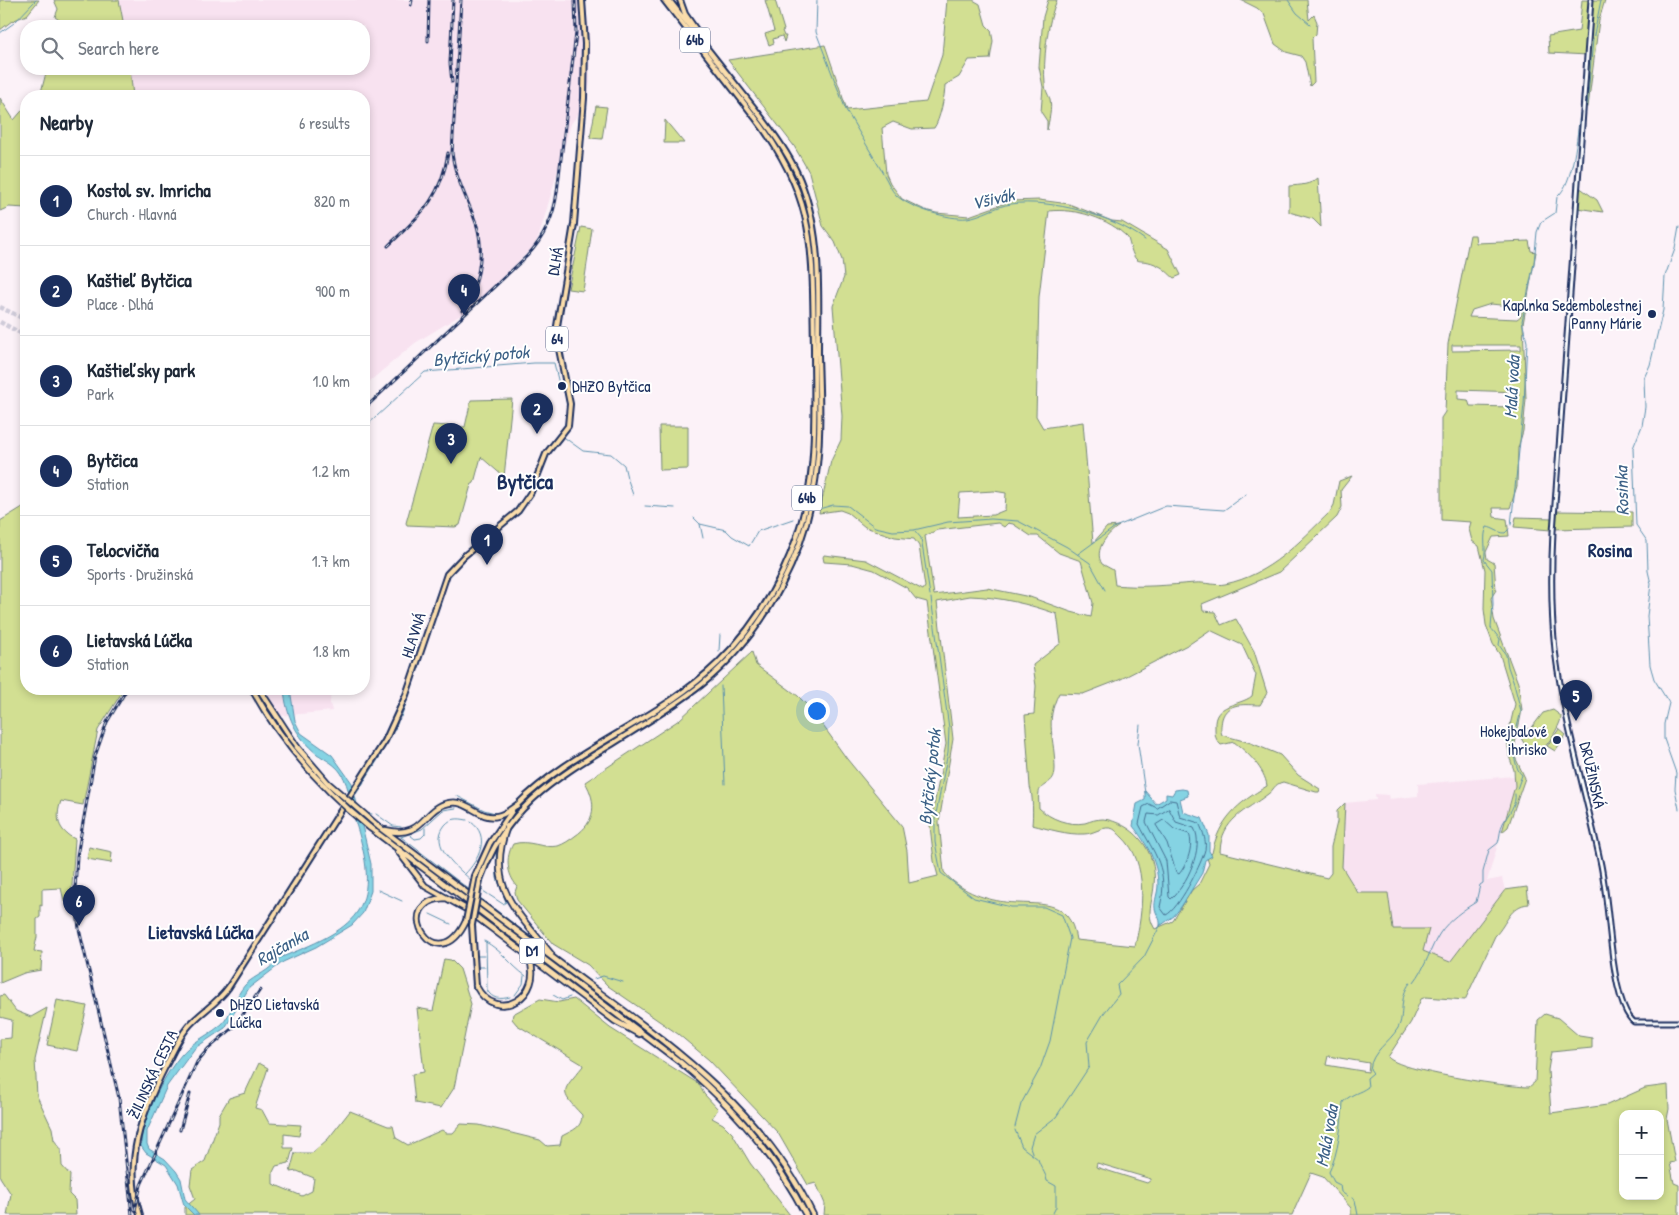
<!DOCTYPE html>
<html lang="en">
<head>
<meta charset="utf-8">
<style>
  body { margin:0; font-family:"Patrick Hand",sans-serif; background:#f2f2f3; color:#1f2937 }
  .controls { position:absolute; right:15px; bottom:15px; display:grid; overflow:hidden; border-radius:10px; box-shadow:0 2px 8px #0003 }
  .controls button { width:45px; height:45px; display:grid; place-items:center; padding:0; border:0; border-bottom:1px solid #e0e1e3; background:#fff; color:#1f2937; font:25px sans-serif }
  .you { position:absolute; left:816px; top:710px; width:18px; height:18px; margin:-12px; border:4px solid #fff; border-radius:50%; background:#1a73e8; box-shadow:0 0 0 8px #1a73e833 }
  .badge { display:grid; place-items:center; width:32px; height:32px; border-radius:50%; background:#1b2f5e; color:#fff; font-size:16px; font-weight:700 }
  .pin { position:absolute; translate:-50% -41px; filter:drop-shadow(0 1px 2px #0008) }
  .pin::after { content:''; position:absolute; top:26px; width:18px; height:15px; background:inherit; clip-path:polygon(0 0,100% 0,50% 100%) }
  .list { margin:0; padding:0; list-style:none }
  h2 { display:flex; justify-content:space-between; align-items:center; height:65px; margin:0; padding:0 20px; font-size:21px }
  h2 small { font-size:16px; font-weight:400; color:#747a83 }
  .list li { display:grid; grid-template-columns:32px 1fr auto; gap:15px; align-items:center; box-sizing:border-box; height:90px; padding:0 20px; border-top:1px solid #e0e1e3 }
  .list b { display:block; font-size:19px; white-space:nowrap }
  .list p { margin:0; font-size:16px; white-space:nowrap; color:#747a83 }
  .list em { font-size:16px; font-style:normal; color:#747a83 }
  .icon { flex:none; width:28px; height:28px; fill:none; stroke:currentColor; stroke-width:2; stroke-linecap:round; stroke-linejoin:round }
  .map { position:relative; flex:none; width:1679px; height:1215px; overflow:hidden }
  .search { position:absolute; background:#fff; box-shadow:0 2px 8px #0003; left:20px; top:20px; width:350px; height:55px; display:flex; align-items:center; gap:12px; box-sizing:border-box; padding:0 18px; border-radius:20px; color:#747a83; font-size:19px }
  .panel { position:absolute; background:#fff; box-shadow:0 2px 8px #0003; left:20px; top:90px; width:350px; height:605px; border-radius:20px }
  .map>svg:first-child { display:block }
</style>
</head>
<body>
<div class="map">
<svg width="1679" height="1215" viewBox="0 0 1679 1215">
  <rect width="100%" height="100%" fill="#fcf2f8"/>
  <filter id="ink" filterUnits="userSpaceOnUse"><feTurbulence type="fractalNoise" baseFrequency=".02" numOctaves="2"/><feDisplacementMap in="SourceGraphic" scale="10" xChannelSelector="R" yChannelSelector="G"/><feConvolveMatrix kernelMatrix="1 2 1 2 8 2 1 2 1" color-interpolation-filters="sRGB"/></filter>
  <g filter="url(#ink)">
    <path fill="#f8e2f0" d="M119,0H585L589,27L590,82L587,102L571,124L539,236L533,247L472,308L415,343L364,386V96H133L130,69H364V26H124Z
      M264,689H331L330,703L332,711L279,716Z
      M1514,776L1515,786L1487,881L1502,878L1505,890L1450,962L1423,951L1428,929H1393L1388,894L1359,893L1342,867L1345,803L1376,800L1375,794L1388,795L1389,799L1418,796V784Z"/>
    <path fill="#d2df92" stroke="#768778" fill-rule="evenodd" d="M0,0H39L27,15L12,21L0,30Z
      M54,0H119L124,26H61L62,22L55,17L58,9Z
      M765,0H775L784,30L782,31L784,36H786L784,42L782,36L773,39L774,43L769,45L765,34L774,31Z
      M947,0H973L980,4L986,25L991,30L993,41L990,59L969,60L959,77L945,85C945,95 940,120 934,128L912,129L893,122L882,128L886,174L890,183L902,199L925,210L936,213L969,216L1011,201L1039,200L1069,204L1112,221L1122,222L1168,249L1181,275L1174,278C1169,274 1164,268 1159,266C1137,254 1137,273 1128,238C1109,218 1075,208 1049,211L1039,297L1036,416L1043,428L1083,422L1093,543L1107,527L1119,526C1108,533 1093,550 1102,564L1113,570L1115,585C1141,588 1169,585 1195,583C1205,582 1215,586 1225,584C1270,575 1299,542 1330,512L1334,505L1339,481L1352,476L1341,490L1342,507L1337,517L1279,572L1202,604L1203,611L1215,612L1221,625L1236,619L1254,651L1267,693L1260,705C1246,705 1227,701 1222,719C1221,725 1220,730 1222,735L1251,743L1280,755L1298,775L1320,789L1319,792H1316L1283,782C1274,784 1274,790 1268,794C1246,811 1221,819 1220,852L1327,878L1331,873V847L1337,822V811L1345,803L1342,867L1358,893H1388L1393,929H1429L1423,951L1450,962L1505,890L1527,887L1529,904C1510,905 1507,924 1495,936L1465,1000L1426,997L1421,999L1411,1022L1388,1057C1398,1071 1508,1087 1529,1087L1535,1082L1538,1020L1545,1014L1558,1018L1579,1036L1592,1038V1048L1551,1052L1548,1070L1551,1113L1607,1105L1645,1088L1668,1085L1669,1109L1667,1119L1675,1162L1670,1163L1674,1183L1679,1185V1215H1351V1208L1323,1177L1311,1173L1292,1215H824L825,1204L816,1183L808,1185L778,1133L709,1060L678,1034L608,986L588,965L553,944L517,900L515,892L517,886C507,874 505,858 513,844C529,839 542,849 558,846C564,844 570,840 575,836C596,822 597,802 585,782L679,720L752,652L756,665L798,696L811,709L847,759L902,826L907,851L909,883L938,876L934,861L930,826L946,744L927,602L916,599L907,588L874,570L852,564L824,562L823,557L824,555L866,560L923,590L925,587L919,546L914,539L895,537L865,527L848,513L840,510L819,513L831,461L841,440L842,416L833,306L844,277L842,260L835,242L823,226L809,172L794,146L728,60L825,45L847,110L926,102L942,55ZM994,491L1006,493L1005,510L993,515L958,517L960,493ZM998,523L1004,527L1008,523L1013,524L1031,536H1038L1059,553L1081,561L1093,603L1091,617L1071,612L1030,597L987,588L934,595L925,536L937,530ZM970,596C999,597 1029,604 1057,614L1061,643L1033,665L1036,686L1034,714L1025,715L1030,787C1033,795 1033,816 1032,825C1049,829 1067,835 1084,834C1093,834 1101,827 1110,828C1116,829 1117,833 1122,837C1149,862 1143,912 1135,946L1076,940C1070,896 1038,906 1005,902C982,899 959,890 944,872L939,822L953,739L937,602ZM1210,630L1242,645L1256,675L1252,696C1240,706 1213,703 1215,727C1215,736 1215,739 1221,745L1234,742C1247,752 1265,769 1267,786C1238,803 1219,819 1212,853L1207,858L1209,864L1199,884L1192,890L1173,921L1155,929C1145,913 1153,902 1154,885C1156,869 1151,851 1140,839C1132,829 1116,820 1103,819C1096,819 1091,821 1085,823C1069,826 1050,819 1039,808C1039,803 1038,797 1039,792C1041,783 1055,785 1055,769C1055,738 1044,723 1059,693L1083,694L1119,680L1191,643ZM1328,1056L1369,1063L1368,1072L1326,1065ZM1623,1114H1660V1196H1623ZM1097,1163L1151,1179V1180L1147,1183L1096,1167Z
      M1048,0H1057C1047,22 1043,61 1045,84C1045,90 1048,94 1050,99C1052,109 1049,120 1047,130V121L1041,112L1043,87L1039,67L1043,17Z
      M1241,0H1307L1309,20L1314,15L1317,22L1316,34L1312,38L1314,82L1310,86L1305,62L1301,56L1286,52L1275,44L1264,14L1257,8Z
      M1582,0H1605L1599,20L1588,107L1586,106L1588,55L1549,53L1548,36L1579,31Z
      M47,69H130L133,96H40Z
      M0,98L14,120L26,106V208L9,207L0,211Z
      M596,106L607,107L602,139L590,138Z
      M665,120L684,143H664Z
      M1318,178L1321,227L1313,219L1289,212V186C1301,185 1310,185 1318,178Z
      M1579,187L1597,200L1603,212L1577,208Z
      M581,227L592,229L583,291L568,289Z
      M1470,235H1475L1476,243L1529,241L1531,251L1536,252L1523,324L1526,399L1523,431L1518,448L1517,486L1510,508H1493L1494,517L1507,519L1509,536L1493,537L1486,552L1487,559L1494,563L1496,590L1491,598L1494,619L1518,683L1522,710L1515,744V757L1525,778L1508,827L1502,832L1515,786L1514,770L1509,756L1507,738L1515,704L1500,655L1493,644L1486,625L1484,609L1485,570L1479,546L1472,541L1469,529L1471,522L1441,520V418L1445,412L1448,344ZM1491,304L1518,307L1522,304L1523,307L1521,316L1517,319L1469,317L1472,310ZM1452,345H1521V350L1452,351ZM1458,390L1519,392L1517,409L1512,407L1470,406L1468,400L1458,399Z
      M512,399L504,477L481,457L474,483L471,485L460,525L455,527L407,525L406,523L433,425L465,427L471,400Z
      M659,426H688V469L660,470Z
      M26,505V689H124L98,730L83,805L61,801C55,818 58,831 75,839L71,901H64L61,888L42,889V906L40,905V917L37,919V937L34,951L42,952L41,970L24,973L0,983V521Z
      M1555,511L1632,512V527L1555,529Z
      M1516,517L1552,518L1551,530L1514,527Z
      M1553,710L1561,716C1562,723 1547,747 1540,751C1536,754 1532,752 1528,750L1521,738L1526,727L1530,730L1543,713Z
      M1559,729L1566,735L1555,751L1547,746Z
      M89,847L112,852L111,863L87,859Z
      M444,959L451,960L460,969L471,1004L454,1088L441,1108L415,1103L412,1074L424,1072L417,1008L433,1011Z
      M4,995L16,1011L31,1017L47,1008L35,1060L37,1096L52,1128L54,1140L61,1149L62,1166L70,1175L69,1194L75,1200L76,1215H7L11,1194L0,1177V1039L11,1038L12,1020L0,1017V996Z
      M540,999L559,1002L574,999L610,1028L699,1084L704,1094L718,1109L712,1118L723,1124L732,1133L750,1163L790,1215H185V1207L195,1199L190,1185L192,1170L205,1161L219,1122V1115L229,1098L245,1093L259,1063L268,1068L255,1108L262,1110L269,1123L301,1125L299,1136L284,1134V1148H293L289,1163L276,1166L273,1172V1184L302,1196L312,1191L314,1178L297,1171L290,1172L295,1153H312L328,1139L350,1111L388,1126H393L396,1138L408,1145L442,1130L446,1133H453L461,1124L479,1125L540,1140L547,1146L560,1145L562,1136C573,1130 582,1128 582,1115C558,1090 562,1092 583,1066L582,1064L517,1025L512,1019L513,1014Z
      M57,1000L87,1006L77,1051L47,1045Z"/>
    <path fill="#85d3e3" stroke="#5b91ae" d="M284,689H290L295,721L301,733L332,755L352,783L371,864V891L363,913L352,925L316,947L283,962L249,988L225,1028L195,1048L167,1086L147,1131V1144L149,1149L165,1159L176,1171L181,1179L185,1199L199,1215H194L184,1205L178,1184L166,1165L146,1153L141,1146C140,1121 168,1065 188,1048C198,1039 212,1033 222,1024C231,1015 235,996 245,985C255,975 271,971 277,959C355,928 384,913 356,824C351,807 350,787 341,773C335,764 326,760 317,754C296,737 286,715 284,689Z
      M1182,789L1187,790L1188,796L1180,799L1183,812L1202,818L1209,835V851L1212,856L1205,860L1202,873L1181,907L1174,916L1160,926C1161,917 1156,916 1155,908C1154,901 1158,893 1158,885C1158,863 1147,844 1133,826L1137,804L1145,800V791L1156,804L1166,798V794L1172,795L1175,790Z"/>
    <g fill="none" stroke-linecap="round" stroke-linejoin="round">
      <path stroke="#457193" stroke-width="1" d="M1170,800L1176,801L1180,817L1199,823C1203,831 1208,844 1204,853C1200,866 1179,909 1166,915L1160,907C1169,869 1155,855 1139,824L1143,807L1149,804L1157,808Z
        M1169,809L1176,822L1194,828C1205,847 1186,886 1171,899L1169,897L1166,861L1146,822L1148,814L1158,815Z
        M1164,820L1174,829L1189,834C1194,845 1187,865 1179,874L1176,872L1167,843L1156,825Z"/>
      <path stroke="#5b91ae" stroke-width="1" d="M817,0L816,32L846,110L883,173
        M1288,0L1297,13L1310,24
        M0,33L14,23L36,0
        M1587,106L1593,40L1601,0
        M884,175C888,182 891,190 896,195C909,208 950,220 967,218C982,216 996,206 1011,204C1050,198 1114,216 1145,240
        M1679,227L1675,249L1665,276L1663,310L1650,365L1644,378L1645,407L1642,426L1633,448L1636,525L1647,541L1648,571L1651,584L1647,616L1650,665L1654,679L1669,703L1664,724V739L1676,773L1675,789L1679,809
        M364,428L425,372L534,363H554L559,384L565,394L568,411
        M564,428L567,415
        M565,438L583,451L611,454L624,465L627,478
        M628,480L633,495
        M645,506L675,508
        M819,509L833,505L848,506L875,527L893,531L914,530L948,522L991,519L1018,521L1067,547L1090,563L1105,590
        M694,518L700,524L726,530L732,536L749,546L758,531L793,519
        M700,524L703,538
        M1511,525L1524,404L1527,342L1522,321L1534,263L1537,232L1541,222L1555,213L1557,197C1574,183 1577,135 1580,113
        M1509,529L1505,533C1498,533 1494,528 1487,527C1482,537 1487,549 1484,560L1492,570L1493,604L1491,628L1500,639L1499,645L1506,655L1508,667L1514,684L1521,711L1513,743L1509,748C1517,756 1514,768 1522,775L1517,789
        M915,531L921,538L930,595
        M1078,554L1115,527L1166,506L1224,510L1246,494
        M447,579L452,571
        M931,598L949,728L948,752L935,819V842L941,873L974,898L1011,907H1044L1062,915L1070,938L1050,1041L1040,1069L1021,1104L1015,1127
        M719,651L720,635
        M721,686L725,784
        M409,695L426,642
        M401,717L408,698
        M399,720L400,719
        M1140,725L1138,744L1145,793
        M394,731L398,722
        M383,750L393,733
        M365,780L381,755
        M356,794L364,782
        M457,796L484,810L495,813
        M365,813L372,814
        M376,814L393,826L401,827
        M467,820C458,818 451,818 445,825C428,846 458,868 472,881
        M410,835L415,839L421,838L425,834V828
        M401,837L475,894
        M401,837L422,829L443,810L456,808
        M465,874C479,860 491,836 471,822
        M480,889L503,904L506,902L497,878L496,850
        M378,890L402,901
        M479,897L531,937
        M430,914L451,924
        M484,941C503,951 509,964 526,976
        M486,942L487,990C492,999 500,1000 510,997
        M477,956H484
        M478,967H485
        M594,979L603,976L623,982
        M1414,982C1426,967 1430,948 1440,933C1449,920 1463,910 1476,902L1480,885L1483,883V872L1489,850L1498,843C1500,837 1500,828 1503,823C1508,815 1517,804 1515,794
        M515,995L523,984L524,976
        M553,995L562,1000L570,997
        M1015,1130L1022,1147L1038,1159C1040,1167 1046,1173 1047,1181L1056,1186V1207L1052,1215
        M1033,1155L1030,1147L1034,1134L1056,1117L1089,1067L1087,1042L1104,1013L1119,994L1117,985L1144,957L1161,924
        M1347,1196L1341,1192L1340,1185L1334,1182L1329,1172C1338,1155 1342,1122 1343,1102C1354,1092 1358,1094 1368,1087L1367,1078L1373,1073L1370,1069C1372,1051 1389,1043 1398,1028C1405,1016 1398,998 1410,983
        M1352,1198L1355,1200L1358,1215"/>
      <path stroke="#cfcbd9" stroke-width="4.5" stroke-dasharray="4.5 2" stroke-linecap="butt" d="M0,307L26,320
        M0,322L26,336"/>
      <defs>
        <path id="tertiary" d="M1591,0L1553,532C1551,571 1551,611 1555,650C1564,722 1586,793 1601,865C1606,891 1608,917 1611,943C1613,962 1619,1010 1634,1022H1679"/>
        <path id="primary" d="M664,0L754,116
          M669,0L758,113
          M680,0L685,14L703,40
          M140,1215C123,1162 142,1112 166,1065C173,1052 178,1039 187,1028C199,1013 217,1004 228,988L385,741L406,695L447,574L464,556L518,511L531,492L546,454L568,426L570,404L559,349L557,326L574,224L584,98L585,44L582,0"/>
        <path id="trunk" d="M516,806C574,747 658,721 718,663C771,611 805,540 812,466C816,427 814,388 814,349C812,250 818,199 754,116
          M475,876L490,843L512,811
          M480,880C504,810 552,780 612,744C642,725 673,707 701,685C767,631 809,550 817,465C821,428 819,391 818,354C818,292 823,228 796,171C786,150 772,131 758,113
          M472,925L476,986"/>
        <path id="motorway" d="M259,689L297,747
          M507,826C485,886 516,910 551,954
          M369,827L680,1062C732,1105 775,1155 806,1215
          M379,827C444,876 509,925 573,973C667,1043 761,1106 813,1215
          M385,830C425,840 422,808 449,803C468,799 479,820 497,816C505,815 511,809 517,805
          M398,851L425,886L466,909L615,1021L639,1034
          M446,898C387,901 438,982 466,921
          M476,986C497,1026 545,995 529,958"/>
      </defs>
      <use href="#tertiary" stroke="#1b2f5e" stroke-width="7"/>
      <use href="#primary" stroke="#1b2f5e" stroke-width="8"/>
      <use href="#trunk" stroke="#1b2f5e" stroke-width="8"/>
      <use href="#motorway" stroke="#1b2f5e" stroke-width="8"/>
      <use href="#tertiary" stroke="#fff" stroke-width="3"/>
      <use href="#primary" stroke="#fbddab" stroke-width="4"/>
      <use href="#trunk" stroke="#fbddab" stroke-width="4"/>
      <use href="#motorway" stroke="#fbddab" stroke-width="4.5"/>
      <defs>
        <path id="rail" d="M461,0L452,153C455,179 469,201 477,226C485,254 478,288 462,311
          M411,5L412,0
          M428,41L429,0
          M452,82L450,63L453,0
          M388,246C420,215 441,199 448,153
          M364,409L527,256C544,238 554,216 557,192L576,33L575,0
          M127,689L107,722L95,756L77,856L75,890L79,929L119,1098L132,1215
          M180,1130L190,1094
          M135,1210L141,1185L197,1062L208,1049L235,1026L260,990"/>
      </defs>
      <use href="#rail" stroke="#1b2f5e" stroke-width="3"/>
      <use href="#rail" stroke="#fff" stroke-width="1" stroke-dasharray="4" stroke-linecap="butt"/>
      <defs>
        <path id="trunk-bridge" d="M466,921L475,876
          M472,925L480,880"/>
        <path id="motorway-bridge" d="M252,689C282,743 321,788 369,827
          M297,747L328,783L379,827"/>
      </defs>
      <use href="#trunk-bridge" stroke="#1b2f5e" stroke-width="8" stroke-linecap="butt"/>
      <use href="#motorway-bridge" stroke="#1b2f5e" stroke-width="8" stroke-linecap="butt"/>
      <use href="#trunk-bridge" stroke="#fbddab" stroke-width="4"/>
      <use href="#motorway-bridge" stroke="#fbddab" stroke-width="4.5"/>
    </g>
  </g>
  <g fill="#1b2f5e" stroke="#fff" stroke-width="2">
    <circle cx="1652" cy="314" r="5"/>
    <circle cx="562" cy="386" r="5"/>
    <circle cx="1557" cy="740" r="5"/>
    <circle cx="220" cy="1013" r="5"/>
  </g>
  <g text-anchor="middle" stroke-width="4" stroke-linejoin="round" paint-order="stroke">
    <g fill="#fff" stroke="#5f6d8e" stroke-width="1">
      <rect x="680" y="27.5" width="30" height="25" rx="4"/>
      <rect x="546" y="326.5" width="22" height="25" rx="4"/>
      <rect x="792" y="485.5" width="30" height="25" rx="4"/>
      <rect x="519.5" y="938.5" width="25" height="25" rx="4"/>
    </g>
    <g font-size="15" font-weight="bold" fill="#1b2f5e">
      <text x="695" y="45">64b</text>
      <text x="557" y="344">64</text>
      <text x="807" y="503">64b</text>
      <text x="532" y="956">D1</text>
    </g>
    <g font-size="16" fill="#1b2f5e" stroke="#fff">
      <text transform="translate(555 261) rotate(-79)" y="6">DLHÁ</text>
      <text transform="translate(413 635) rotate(-72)" y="6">HLAVNÁ</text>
      <text transform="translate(1593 775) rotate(77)" y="6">DRUŽINSKÁ</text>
      <text transform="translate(152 1074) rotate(-65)" y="6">ŽILINSKÁ CESTA</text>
    </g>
    <g font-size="16" fill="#1b2f5e" stroke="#fff" text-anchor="end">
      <text x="1642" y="311">Kaplnka Sedembolestnej<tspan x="1642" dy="18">Panny Márie</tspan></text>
      <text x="572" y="392" text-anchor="start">DHZO Bytčica</text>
      <text x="1547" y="737">Hokejbalové<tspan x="1547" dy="18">ihrisko</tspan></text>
      <text x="230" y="1010" text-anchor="start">DHZO Lietavská<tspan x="230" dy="18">Lúčka</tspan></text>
    </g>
    <g font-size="18" font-style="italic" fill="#3b6086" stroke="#fff">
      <text transform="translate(993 199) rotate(-13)" y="6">Všivák</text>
      <text transform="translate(481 356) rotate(-5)" y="6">Bytčický potok</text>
      <text transform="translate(1512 387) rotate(-87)" y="6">Malá voda</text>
      <text transform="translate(1622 491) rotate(-92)" y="6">Rosinka</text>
      <text transform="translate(930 777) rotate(-84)" y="6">Bytčický potok</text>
      <text transform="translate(282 947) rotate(-30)" y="6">Rajčanka</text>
      <text transform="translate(1327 1136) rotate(-80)" y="6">Malá voda</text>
    </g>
    <g font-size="19" font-weight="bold" fill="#1b2f5e" stroke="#fff">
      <text x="1610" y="557">Rosina</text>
      <text x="201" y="939">Lietavská Lúčka</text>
    </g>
    <g font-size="21" font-weight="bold" fill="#1b2f5e" stroke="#fff">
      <text x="525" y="489">Bytčica</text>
    </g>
  </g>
</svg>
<div class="controls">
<button>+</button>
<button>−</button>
</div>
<div class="you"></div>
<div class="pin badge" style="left:487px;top:565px">1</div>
<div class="pin badge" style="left:537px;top:434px">2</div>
<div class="pin badge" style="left:451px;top:464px">3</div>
<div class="pin badge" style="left:464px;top:315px">4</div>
<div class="pin badge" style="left:1576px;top:721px">5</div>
<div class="pin badge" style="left:79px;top:926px">6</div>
<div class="search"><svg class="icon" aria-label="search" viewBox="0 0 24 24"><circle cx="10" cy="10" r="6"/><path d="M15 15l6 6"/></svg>Search here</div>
<section class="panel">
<h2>Nearby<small>6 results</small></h2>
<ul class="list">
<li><span class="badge">1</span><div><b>Kostol sv. Imricha</b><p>Church · Hlavná</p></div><em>820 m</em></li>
<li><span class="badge">2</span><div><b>Kaštieľ Bytčica</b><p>Place · Dlhá</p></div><em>900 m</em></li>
<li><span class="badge">3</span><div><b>Kaštieľsky park</b><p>Park</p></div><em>1.0 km</em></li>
<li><span class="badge">4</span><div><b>Bytčica</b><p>Station</p></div><em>1.2 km</em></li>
<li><span class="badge">5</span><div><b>Telocvičňa</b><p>Sports · Družinská</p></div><em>1.7 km</em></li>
<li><span class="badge">6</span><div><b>Lietavská Lúčka</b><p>Station</p></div><em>1.8 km</em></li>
</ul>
</section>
</div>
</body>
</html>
